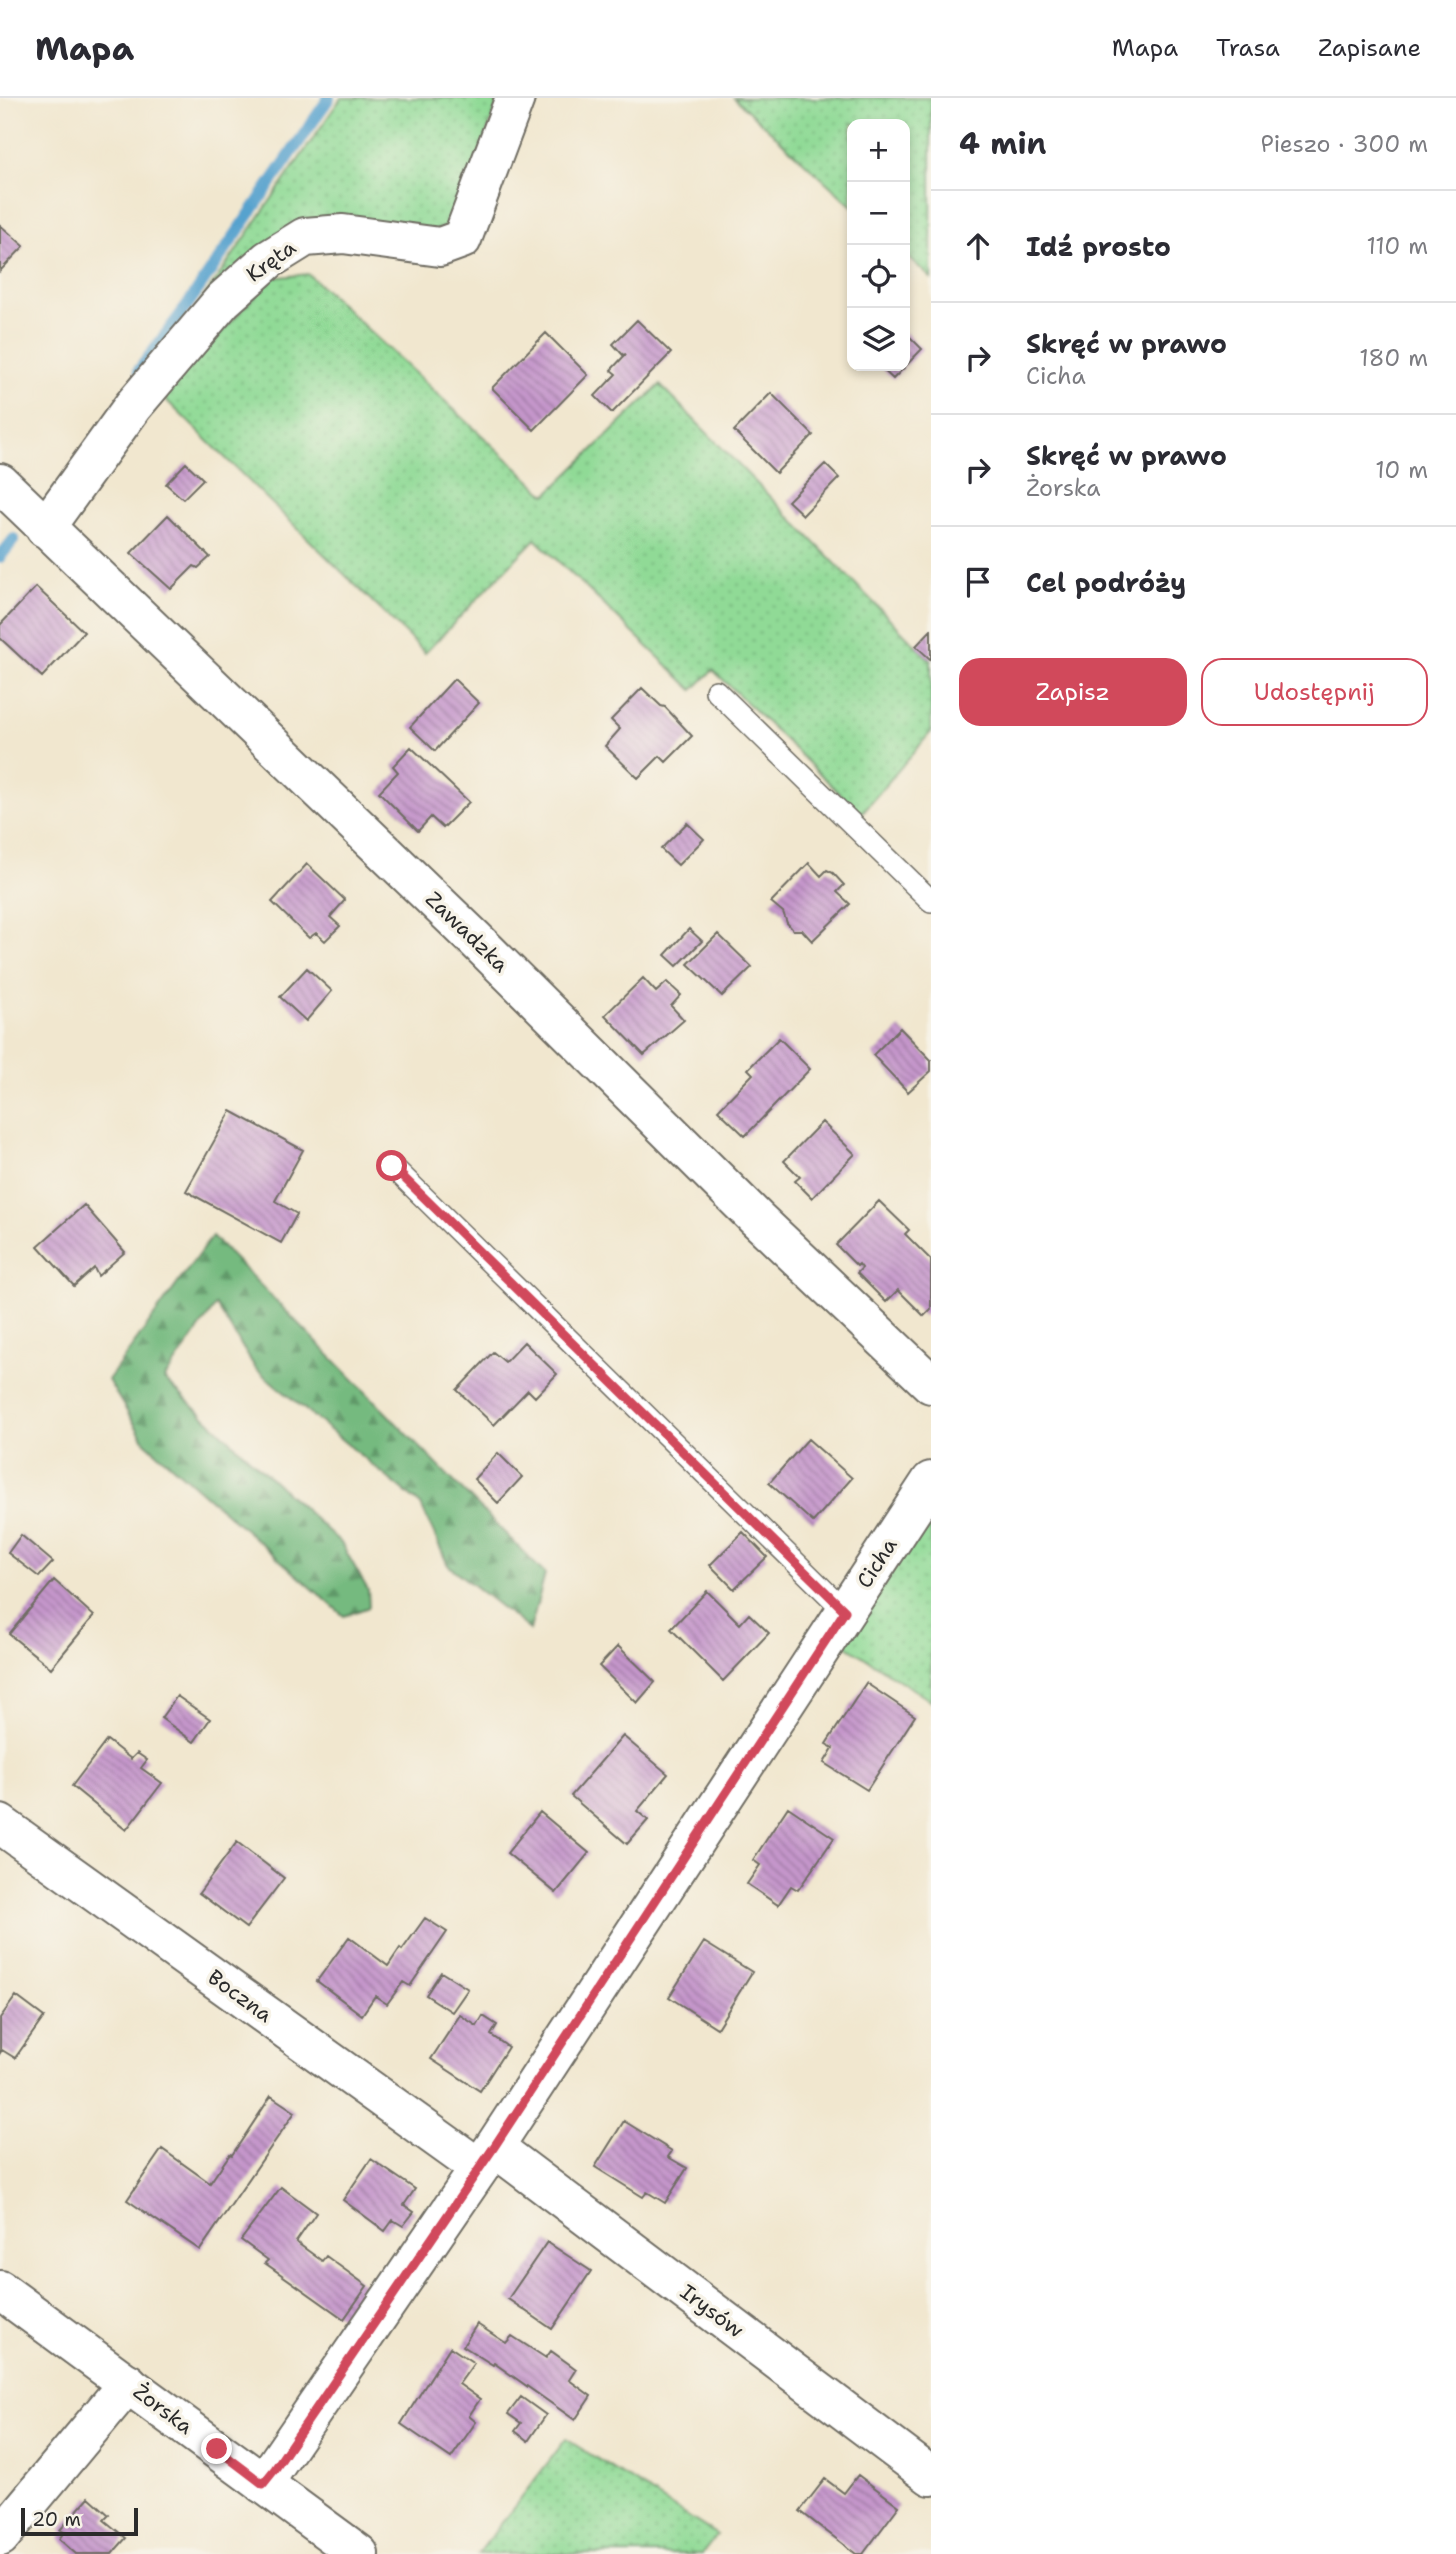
<!DOCTYPE html>
<html lang="pl">
<head>
<meta charset="utf-8">
<style>
  body { margin:0; font-family:"Shantell Sans",sans-serif; background:#f2f2f3; color:#2b2b33 }
  .controls { position:absolute; right:21px; top:21px; display:grid; overflow:hidden; border-radius:14px; box-shadow:0 4px 10px #0003 }
  .controls button { width:63px; height:63px; display:grid; place-items:center; padding:0; border:0; border-bottom:2px solid #e1e1e2; background:#fff; color:#2b2b33; font:35px sans-serif }
  .scale { position:absolute; left:21px; bottom:18px; width:117px; box-sizing:border-box; padding-left:7px; border:4px solid #2b2b2b; border-top:0; font-size:19px; line-height:24px; white-space:nowrap; color:#2b2b2b; -webkit-text-stroke:5px #f7f3e8; paint-order:stroke }
  .stop { position:absolute; width:21px; height:21px; margin:-16px; border:5px solid #d1495b; border-radius:50%; background:#fff }
  .stop.end { background:#d1495b; border-color:#fff; box-shadow:0 2px 7px #0008 }
  .list { margin:0; padding:0; list-style:none }
  h2 { display:flex; justify-content:space-between; align-items:center; height:91px; margin:0; padding:0 28px; font-size:30px }
  h2 small { font-size:23px; font-weight:400; color:#7c7c81 }
  .list li { display:grid; grid-template-columns:46px 1fr auto; gap:21px; align-items:center; box-sizing:border-box; height:112px; padding:0 28px; border-top:2px solid #e1e1e2 }
  .list b { display:block; font-size:26px; white-space:nowrap }
  .list p { margin:0; font-size:23px; white-space:nowrap; color:#7c7c81 }
  .list em { font-size:23px; font-style:normal; color:#7c7c81 }
  .actions { display:flex; gap:14px; padding:21px 28px }
  .actions a { flex:1; padding:16px 0; border:2px solid #d1495b; border-radius:21px; text-align:center; font-size:24px; color:#d1495b }
  .actions .main { background:#d1495b; color:#fff }
  .icon { flex:none; width:38px; height:38px; fill:none; stroke:currentColor; stroke-width:2; stroke-linecap:round; stroke-linejoin:round }
  .map { position:relative; flex:none; width:931px; height:2456px; overflow:hidden }
  header { display:flex; align-items:center; gap:42px; box-sizing:border-box; height:98px; padding:0 35px; background:#fff; border-bottom:2px solid #e1e1e2 }
  header strong { font-size:33px }
  nav { display:flex; gap:38px; margin-inline-start:auto; font-size:24px }
  main { display:flex }
  aside { flex:1; background:#fff }
  .map>svg:first-child { display:block }
</style>
</head>
<body>
<header>
<strong>Mapa</strong>
<nav><a>Mapa</a><a>Trasa</a><a>Zapisane</a></nav>
</header>
<main>
<div class="map">
<svg width="931" height="2456" viewBox="0 0 931 2456">
  <defs>
    <pattern id="grass-dots" width="8" height="8" patternUnits="userSpaceOnUse" patternTransform="scale(1.75)"><rect width="8" height="8" fill="#90da96"/><path d="M2 2h.1M6 6h.1" fill="none" stroke="#7cbb81" stroke-width="1.8" stroke-linecap="round"/></pattern>
    <pattern id="forest-firs" width="22" height="20" patternUnits="userSpaceOnUse" patternTransform="scale(1.75)"><rect width="22" height="20" fill="#74ba7f"/><path d="M5 1l3.5 6h-7zM16 11l3.5 6h-7z" fill="#5f9768"/></pattern>
    <pattern id="building-back-hatch" width="6" height="6" patternUnits="userSpaceOnUse" patternTransform="scale(1.75)"><rect width="6" height="6" fill="#c596cb"/><path d="M-1 5l2 2M0 0l6 6M5-1l2 2" fill="none" stroke="#a07ba5"/></pattern>
  </defs>
  <rect width="100%" height="100%" fill="#f7f3e8"/>
  <filter id="ink" filterUnits="userSpaceOnUse"><feTurbulence type="fractalNoise" baseFrequency=".0143" numOctaves="2"/><feDisplacementMap in="SourceGraphic" scale="14" xChannelSelector="R" yChannelSelector="G"/><feConvolveMatrix kernelMatrix="1 2 1 2 8 2 1 2 1" color-interpolation-filters="sRGB"/></filter>
  <filter id="wash" filterUnits="userSpaceOnUse"><feTurbulence type="fractalNoise" baseFrequency=".00686" numOctaves="4" result="noise"/><feDisplacementMap in="SourceGraphic" scale="28" xChannelSelector="R" yChannelSelector="G"/><feGaussianBlur stdDeviation="1.57" result="paint"/><feColorMatrix in="noise" values="0 0 0 0 0 0 0 0 0 0 0 0 0 0 0 0 0 1.4 0 .05"/><feComposite in="paint" operator="in"/></filter>
  <g filter="url(#wash)">
    <rect width="100%" height="100%" fill="#f1e7cf"/>
    <path fill="url(#grass-dots)" stroke="#5e8260" stroke-width="2" d="M341,0H499L457,123L434,134L326,124L183,230Z
      M734,0H931V180L905,156V26H852V108Z
      M308,176L546,397L660,287L931,563V634L861,716L713,572L693,592L535,441L425,555L163,299L271,180Z
      M931,1414V1603L844,1546Z
      M566,2341L717,2437L702,2456H478Z"/>
    <path fill="url(#forest-firs)" stroke="#507255" stroke-width="2" d="M212,1138L545,1476L530,1532L448,1467L421,1407L256,1271L216,1207L164,1281L341,1445L368,1492L369,1509L344,1518L146,1345L108,1282Z"/>
    <g fill="none" stroke-linecap="round" stroke-linejoin="round">
      <path stroke="#56a2ce" stroke-width="12" d="M139,272L186,209L329,0
        M0,459L14,441"/>
    </g>
    <g id="blocks">
      <path fill="url(#building-back-hatch)" d="M0,127L24,148L0,173Z
        M637,222L671,255L612,315L595,298L616,276L611,272L626,256L623,257L613,246Z
        M905,234L922,251L893,281L879,268H905Z
        M546,235L588,277L534,332L492,290Z
        M771,295L813,337L776,375L734,333Z
        M186,365L203,381L183,401L166,386Z
        M825,366L839,380L803,417L788,403Z
        M168,417L210,459L198,470L194,468L171,491L131,455Z
        M36,489L84,534L42,579L0,540V527Z
        M931,532V562L916,548Z
        M454,581L479,605L435,653L410,629Z
        M642,590L661,608L665,609L692,638L666,664L660,658L638,680L605,648L620,631L611,622Z
        M411,649L469,704L443,730L431,719L418,733L379,694L398,674L393,668Z
        M687,725L704,741L678,767L661,751Z
        M809,765L821,778L827,772L833,775L844,787L837,794L850,806L812,843L802,832H793L787,825L783,814L771,804Z
        M307,766L345,802L330,819L340,828L325,843L316,835L309,840L272,804Z
        M689,831L702,843L677,868L665,857Z
        M718,836L752,869L722,898L688,866Z
        M307,870L332,893L306,923L280,899Z
        M643,880L656,894L667,884L681,897L671,908L684,922L644,957L605,917Z
        M900,930L931,962V973L908,994L873,957Z
        M779,940L810,971L745,1038L718,1012L753,976L748,971Z
        M231,1013L303,1052L275,1103L297,1116L281,1145L186,1093Z
        M822,1024L855,1056L812,1100L795,1083L800,1079L784,1063Z
        M879,1103L909,1132L905,1136L931,1162V1211L924,1218L898,1192L886,1204L857,1175L862,1170L859,1166L857,1168L836,1147Z
        M84,1107L125,1154L98,1178L94,1170L74,1188L38,1148Z
        M524,1244L557,1276L535,1299L528,1292L494,1327L457,1292L493,1254L505,1264Z
        M808,1341L852,1380L813,1424L769,1385Z
        M498,1355L522,1379L498,1405L474,1381Z
        M743,1434L767,1459L734,1491L710,1467Z
        M21,1437L53,1464L39,1479L8,1455Z
        M54,1482L94,1518L51,1570L9,1536Z
        M707,1493L740,1526L749,1516L769,1535L723,1583L671,1531Z
        M618,1548L655,1584L637,1605L599,1568Z
        M866,1585L915,1618L867,1692L824,1665L833,1650L826,1646Z
        M177,1598L210,1621L194,1644L161,1620Z
        M623,1638L668,1676L637,1713L648,1722L627,1746L571,1698Z
        M107,1642L131,1661L137,1655L147,1662L141,1670L162,1685L126,1732L72,1688Z
        M788,1709L834,1740L798,1792L791,1788L778,1807L747,1786L760,1767L753,1762Z
        M540,1714L589,1755L556,1795L507,1755Z
        M237,1744L284,1780L246,1830L199,1795Z
        M425,1820L447,1834L410,1888L403,1884L387,1906L375,1898L362,1917L317,1883L349,1839L388,1868L400,1850L402,1852Z
        M704,1844L752,1874L717,1930L669,1899Z
        M441,1874L468,1891L452,1914L426,1897Z
        M16,1898L44,1919L15,1960L2,1952L0,1955V1920Z
        M460,1917L477,1928L483,1918L497,1927L491,1937L508,1949L480,1993L431,1961Z
        M271,1998L295,2014L200,2152L127,2102L162,2051L210,2085L230,2056L232,2057Z
        M624,2023L672,2053L668,2059L687,2070L665,2105L647,2094L643,2099L595,2069Z
        M371,2061L415,2091L404,2107L414,2114L403,2128L393,2122L385,2133L343,2102Z
        M281,2089L316,2115L296,2144L322,2163L326,2158L367,2188L344,2221L265,2165L268,2162L241,2142Z
        M547,2144L591,2173L552,2231L508,2201Z
        M477,2226L506,2245L512,2238L546,2260L551,2253L576,2271L569,2282L591,2298L575,2322L494,2265L493,2267L463,2248Z
        M450,2249L474,2265L459,2286L480,2301L469,2318L476,2324L451,2360L401,2326Z
        M521,2299L546,2317L528,2343L515,2333L521,2325L508,2316Z
        M858,2377L899,2408L863,2456H856L800,2413L825,2381L844,2395Z
        M89,2399L109,2417L104,2422L126,2440L112,2456H76L59,2441L64,2434L60,2432Z"/>
    </g>
  </g>
  <g filter="url(#ink)">
    <use href="#blocks" fill-opacity="0" stroke="#706d64" stroke-width="2"/>
    <g fill="none" stroke-linecap="round" stroke-linejoin="round">
      <defs>
        <path id="service" d="M716,593L931,803
          M392,1068L845,1513"/>
        <path id="minor" d="M0,385L475,841L756,1120L931,1286
          M45,430L133,308L223,202L268,162L305,139L343,136L440,149L462,141L515,0
          M0,1726L479,2070
          M494,2049L931,2378
          M263,2386L494,2049L931,1383
          M0,2439L128,2285"/>
        <path id="tertiary" d="M0,2192L359,2456"/>
      </defs>
      <use href="#service" stroke="#706d64" stroke-width="24"/>
      <use href="#minor" stroke="#706d64" stroke-width="42"/>
      <use href="#tertiary" stroke="#706d64" stroke-width="42"/>
      <use href="#service" stroke="#fff" stroke-width="21"/>
      <use href="#minor" stroke="#fff" stroke-width="38"/>
      <use href="#tertiary" stroke="#fff" stroke-width="38"/>
    </g>
  </g>
  <g fill="none" stroke-linecap="round" stroke-linejoin="round" filter="url(#ink)">
    <path stroke="#d1495b" stroke-width="9" d="M217,2351L263,2386L275,2371L494,2049L845,1513L392,1068"/>
  </g>
  <g text-anchor="middle" stroke-width="7" stroke-linejoin="round" paint-order="stroke">
    <g font-size="21" fill="#2b2b2b" stroke="#f7f3e8">
      <text transform="translate(271 163) rotate(-36)" y="7">Kręta</text>
      <text transform="translate(467 834) rotate(44)" y="7">Zawadzka</text>
      <text transform="translate(877 1465) rotate(-57)" y="7">Cicha</text>
      <text transform="translate(240 1898) rotate(36)" y="7">Boczna</text>
      <text transform="translate(712 2213) rotate(37)" y="7">Irysów</text>
      <text transform="translate(163 2311) rotate(37)" y="7">Żorska</text>
    </g>
  </g>
</svg>
<div class="controls">
<button>+</button>
<button>−</button>
<button><svg class="icon" aria-label="locate" viewBox="0 0 24 24"><circle cx="12" cy="12" r="6"/><path d="M12 2v4M12 18v4M2 12h4M18 12h4"/></svg></button>
<button><svg class="icon" aria-label="layers" viewBox="0 0 24 24"><path d="M12 4l9 5-9 5-9-5zM3 14l9 5 9-5"/></svg></button>
</div>
<div class="scale">20 m</div>
<div class="stop" style="left:392px;top:1068px"></div>
<div class="stop end" style="left:217px;top:2351px"></div>
</div>
<aside>
<h2>4 min<small>Pieszo · 300 m</small></h2>
<ul class="list">
<li><svg class="icon" aria-label="ahead" viewBox="0 0 24 24"><path d="M12 20V5M6 11l6-6 6 6"/></svg><div><b>Idź prosto</b></div><em>110 m</em></li>
<li><svg class="icon" aria-label="right" viewBox="0 0 24 24"><path d="M7 20v-9h11M14 6l5 5-5 5"/></svg><div><b>Skręć w prawo</b><p>Cicha</p></div><em>180 m</em></li>
<li><svg class="icon" aria-label="right" viewBox="0 0 24 24"><path d="M7 20v-9h11M14 6l5 5-5 5"/></svg><div><b>Skręć w prawo</b><p>Żorska</p></div><em>10 m</em></li>
<li><svg class="icon" aria-label="arrive" viewBox="0 0 24 24"><path d="M6 21V4h12l-3 4 3 4H6"/></svg><div><b>Cel podróży</b></div></li>
</ul>
<div class="actions"><a class="main">Zapisz</a><a>Udostępnij</a></div>
</aside>
</main>
</body>
</html>
